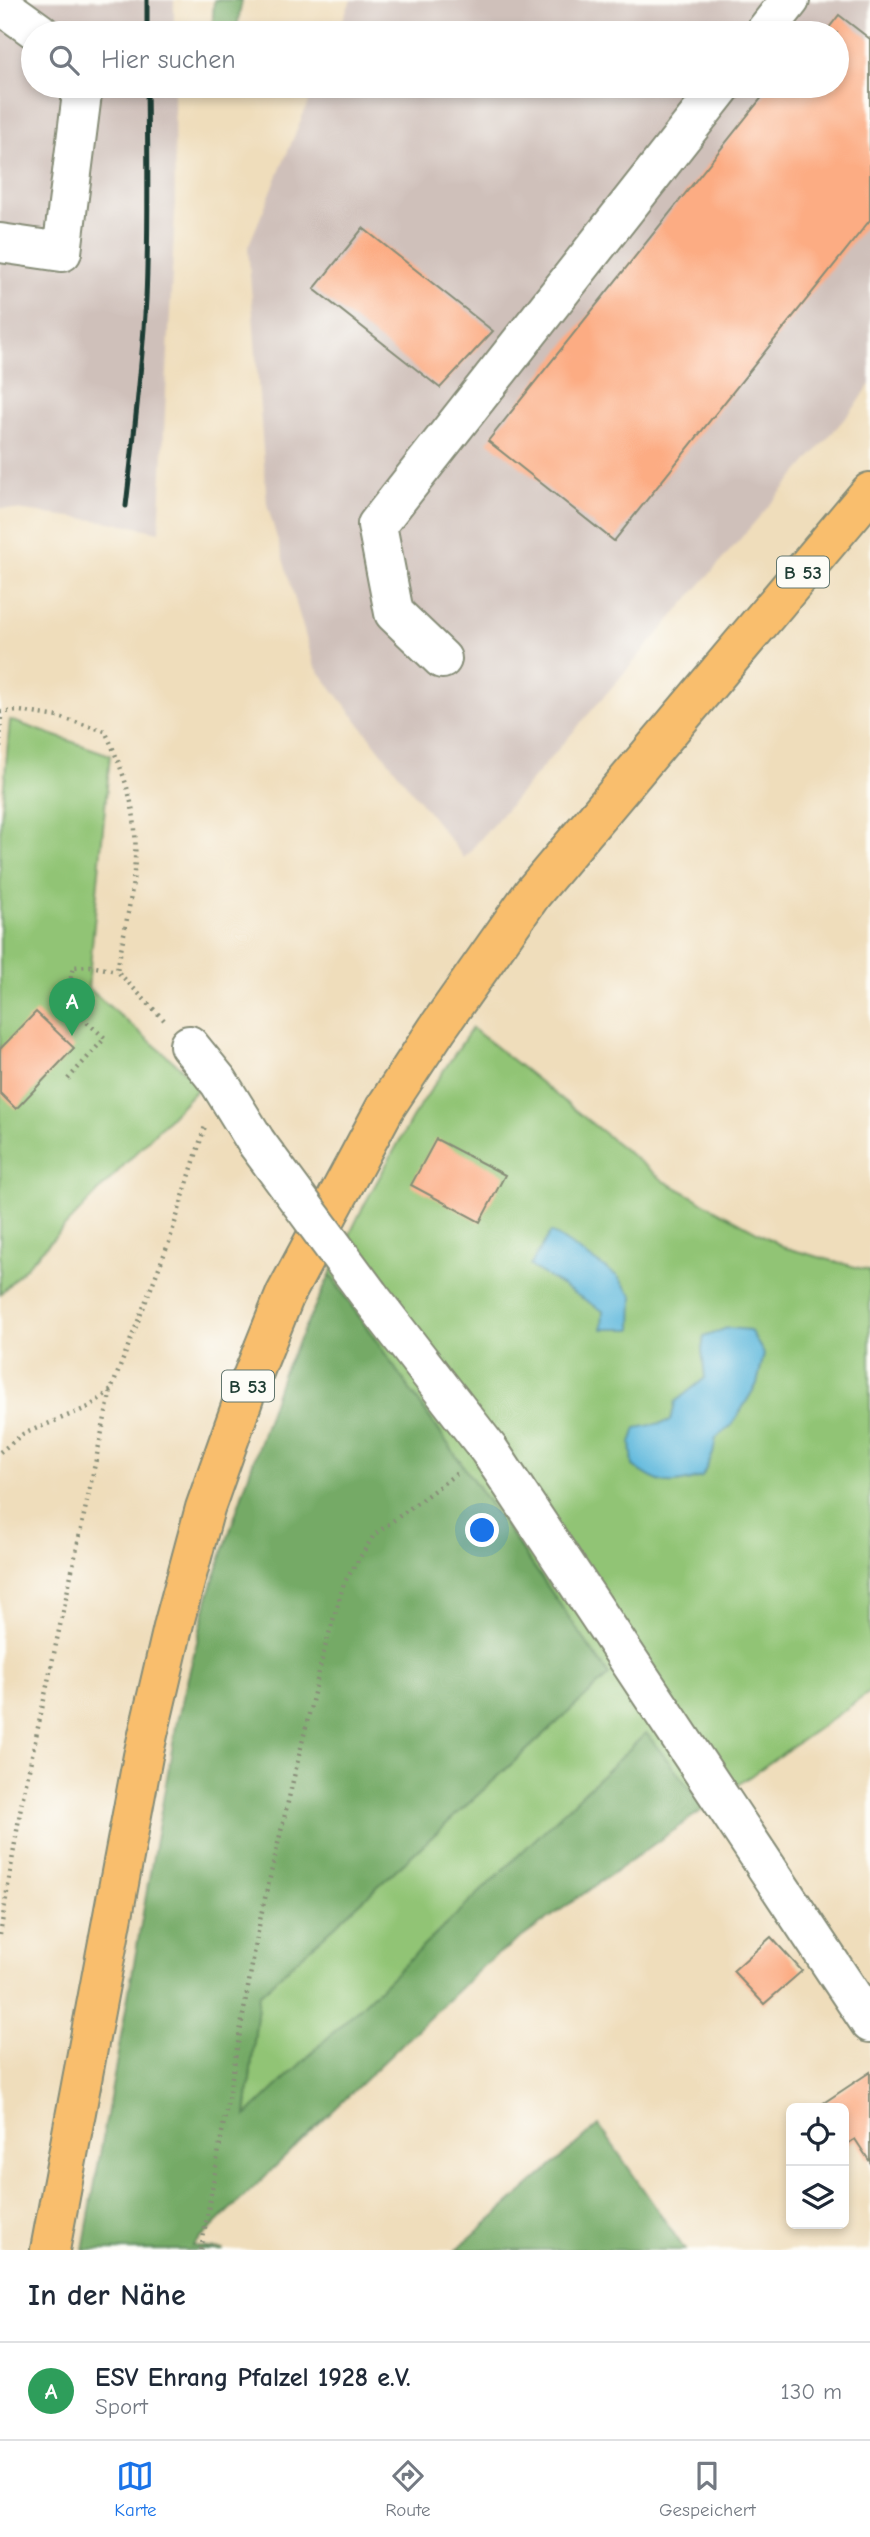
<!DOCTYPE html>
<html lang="de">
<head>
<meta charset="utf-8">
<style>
  body { margin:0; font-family:"Comic Neue",sans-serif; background:#f6f6f7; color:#1f2937 }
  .controls { position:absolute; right:21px; bottom:21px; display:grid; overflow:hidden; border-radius:10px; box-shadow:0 4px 10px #0003 }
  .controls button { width:63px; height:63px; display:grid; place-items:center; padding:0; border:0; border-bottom:2px solid #e0e1e3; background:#fff; color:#1f2937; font:35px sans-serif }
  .you { position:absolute; left:483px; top:1531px; width:24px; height:24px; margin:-18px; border:5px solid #fff; border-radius:50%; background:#1a73e8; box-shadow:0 0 0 10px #1a73e833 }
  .badge { display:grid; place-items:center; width:46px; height:46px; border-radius:50%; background:#1a73e8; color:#fff; font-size:23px; font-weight:700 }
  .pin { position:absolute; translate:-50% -58px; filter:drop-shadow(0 2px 4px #0008) }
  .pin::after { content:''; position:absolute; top:37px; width:24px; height:21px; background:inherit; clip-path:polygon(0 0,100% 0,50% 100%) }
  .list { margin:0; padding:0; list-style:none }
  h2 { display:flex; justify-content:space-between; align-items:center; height:91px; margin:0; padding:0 28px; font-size:30px }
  h2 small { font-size:23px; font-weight:400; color:#747a83 }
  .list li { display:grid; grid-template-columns:46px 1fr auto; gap:21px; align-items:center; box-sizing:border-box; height:98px; padding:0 28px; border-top:2px solid #e0e1e3 }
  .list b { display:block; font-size:26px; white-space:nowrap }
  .list p { margin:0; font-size:23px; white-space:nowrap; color:#747a83 }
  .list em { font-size:23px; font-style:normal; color:#747a83 }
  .icon { flex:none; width:38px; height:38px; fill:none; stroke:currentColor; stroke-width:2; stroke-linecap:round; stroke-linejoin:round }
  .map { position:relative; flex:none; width:870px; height:2250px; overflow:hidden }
  .search { position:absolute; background:#fff; box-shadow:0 4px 10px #0003; left:21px; right:21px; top:21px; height:77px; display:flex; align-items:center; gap:18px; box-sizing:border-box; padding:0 24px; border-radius:38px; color:#747a83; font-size:26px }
  .sheet { height:189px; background:#fff }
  nav { display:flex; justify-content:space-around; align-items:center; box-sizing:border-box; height:98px; border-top:2px solid #e0e1e3; background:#fff; font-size:19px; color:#747a83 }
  nav a { display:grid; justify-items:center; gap:4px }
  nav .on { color:#1a73e8 }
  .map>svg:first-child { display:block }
</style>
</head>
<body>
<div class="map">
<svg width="870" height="2250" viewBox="0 0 870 2250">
  <rect width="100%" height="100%" fill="#fdfcf7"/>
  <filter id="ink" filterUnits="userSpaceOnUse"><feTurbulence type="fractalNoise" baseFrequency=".0143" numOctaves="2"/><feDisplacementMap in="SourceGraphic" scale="14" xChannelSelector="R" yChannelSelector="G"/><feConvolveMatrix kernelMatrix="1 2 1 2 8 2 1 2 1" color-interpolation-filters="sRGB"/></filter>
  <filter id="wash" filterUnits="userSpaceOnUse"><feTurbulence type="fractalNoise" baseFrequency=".00686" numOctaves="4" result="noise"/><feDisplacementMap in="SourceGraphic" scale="28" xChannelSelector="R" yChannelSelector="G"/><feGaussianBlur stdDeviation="1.57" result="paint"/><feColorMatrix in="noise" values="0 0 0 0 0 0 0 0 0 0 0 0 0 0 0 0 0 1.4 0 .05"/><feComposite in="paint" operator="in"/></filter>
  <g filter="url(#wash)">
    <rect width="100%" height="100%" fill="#efddbb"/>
    <path fill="#cfc0ba" d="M0,0H174V33H33V86H174L175,214L159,532L118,523L0,508Z
      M351,0H870V384L858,403L464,858L314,665L267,504L248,247L315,86H837V33H337Z"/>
    <path fill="#91c474" stroke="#588054" stroke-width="2" d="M10,720L110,755L88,988L201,1085L0,1294V830Z
      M472,1028L664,1181L786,1248L870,1271V1692L705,1808L646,1734L246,2117L259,1995L609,1675L330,1275L363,1207L412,1118Z"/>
    <path fill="#74aa66" stroke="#4a744d" stroke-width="2" d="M214,0H242L236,33H212Z
      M330,1275L609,1675L259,1995L246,2116L646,1733L705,1808L487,1962L193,2246L224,2250H83L177,1721L209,1594L282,1375Z
      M599,2125L685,2250H456Z"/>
    <path fill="#60b9dd" stroke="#407b88" stroke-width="2" d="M551,1232L617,1276L633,1296L632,1329H602L603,1311L530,1266Z
      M727,1328L750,1330L764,1354L757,1384L732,1425L716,1438L713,1454L702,1477C667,1487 662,1486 633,1466L631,1443L636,1428L671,1421L675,1402L705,1378L702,1350L704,1337Z"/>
    <g id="blocks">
      <path fill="#fcac83" d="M839,15L870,39V220L614,541L488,441L771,86H837V33H825Z
        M363,228L493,331L440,388L314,289Z
        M36,1012L74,1048L16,1109L0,1093V1049Z
        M436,1139L505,1175L480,1222L411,1185Z
        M771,1937L802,1971L764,2004L733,1971Z
        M870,2072V2162L855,2139L844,2146V2108H816Z"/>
    </g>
  </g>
  <g filter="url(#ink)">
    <use href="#blocks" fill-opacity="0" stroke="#878d78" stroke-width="2"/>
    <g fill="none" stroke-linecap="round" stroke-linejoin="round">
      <defs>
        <path id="minor" d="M0,4L40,33
          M764,33L790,0
          M0,243L62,252L83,86
          M442,659L394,613L377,525L722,86
          M189,1045L219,1082L256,1142
          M369,1295L489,1450L870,2023"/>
        <path id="major" d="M50,2250L143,1756L174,1623L205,1508L246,1392L285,1295L385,1108L437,1029L532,894L870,492"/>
      </defs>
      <use href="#minor" stroke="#878d78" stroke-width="42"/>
      <use href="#major" stroke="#878d78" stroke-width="42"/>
      <path stroke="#878d78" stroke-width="4.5" stroke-dasharray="2 5" stroke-linecap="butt" d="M0,712L20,711L59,717L105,731C118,758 134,800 135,830C138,877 125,925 117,971L164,1020
        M0,748L1,713
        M68,1079L105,1038L66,1004L73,967L90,966L117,971
        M0,1452L23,1434L89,1407L111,1390
        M0,1935L21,1806L111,1390L169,1242L205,1126
        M201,2250L261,1915L324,1651L344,1583L374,1535L460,1471"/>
      <use href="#minor" stroke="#fff" stroke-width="38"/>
      <use href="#major" stroke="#f9be6d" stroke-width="38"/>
      <path stroke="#1f3d34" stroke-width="5" d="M147,0V33
        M126,506C134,437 142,368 146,299C149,228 148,157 147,86"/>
      <defs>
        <path id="minor-bridge" d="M256,1142L369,1295"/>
      </defs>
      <use href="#minor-bridge" stroke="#878d78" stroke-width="42" stroke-linecap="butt"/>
      <use href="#minor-bridge" stroke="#fff" stroke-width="38"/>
    </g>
  </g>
  <g text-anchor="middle" stroke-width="6" stroke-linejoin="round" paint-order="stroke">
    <g fill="#fdfcf7" stroke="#62766e" stroke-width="2">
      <rect x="777" y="556.5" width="52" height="31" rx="5"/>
      <rect x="222" y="1370.5" width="52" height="31" rx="5"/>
    </g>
    <g font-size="19" font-weight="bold" fill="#1f3d34">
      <text x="803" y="579">B 53</text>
      <text x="248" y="1393">B 53</text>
    </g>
  </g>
</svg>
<div class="controls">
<button><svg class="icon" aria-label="locate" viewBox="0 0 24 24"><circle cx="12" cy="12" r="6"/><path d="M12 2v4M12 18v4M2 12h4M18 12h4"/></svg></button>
<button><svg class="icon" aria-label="layers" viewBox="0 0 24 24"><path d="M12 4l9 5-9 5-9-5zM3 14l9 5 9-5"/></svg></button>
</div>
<div class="you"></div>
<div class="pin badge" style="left:72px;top:1036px;background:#2e9e5b">A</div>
<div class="search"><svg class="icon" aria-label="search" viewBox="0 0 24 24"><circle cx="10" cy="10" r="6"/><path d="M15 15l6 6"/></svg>Hier suchen</div>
</div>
<section class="sheet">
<h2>In der Nähe<small></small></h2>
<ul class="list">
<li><span class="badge" style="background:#2e9e5b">A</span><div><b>ESV Ehrang Pfalzel 1928 e.V.</b><p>Sport</p></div><em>130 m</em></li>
</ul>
</section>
<nav>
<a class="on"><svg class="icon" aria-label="map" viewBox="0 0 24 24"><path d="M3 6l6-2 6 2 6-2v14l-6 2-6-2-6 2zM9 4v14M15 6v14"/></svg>Karte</a>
<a><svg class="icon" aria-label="directions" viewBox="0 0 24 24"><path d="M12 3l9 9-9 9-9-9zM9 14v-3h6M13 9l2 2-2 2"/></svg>Route</a>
<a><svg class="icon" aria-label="saved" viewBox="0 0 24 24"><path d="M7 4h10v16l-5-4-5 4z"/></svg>Gespeichert</a>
</nav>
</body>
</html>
